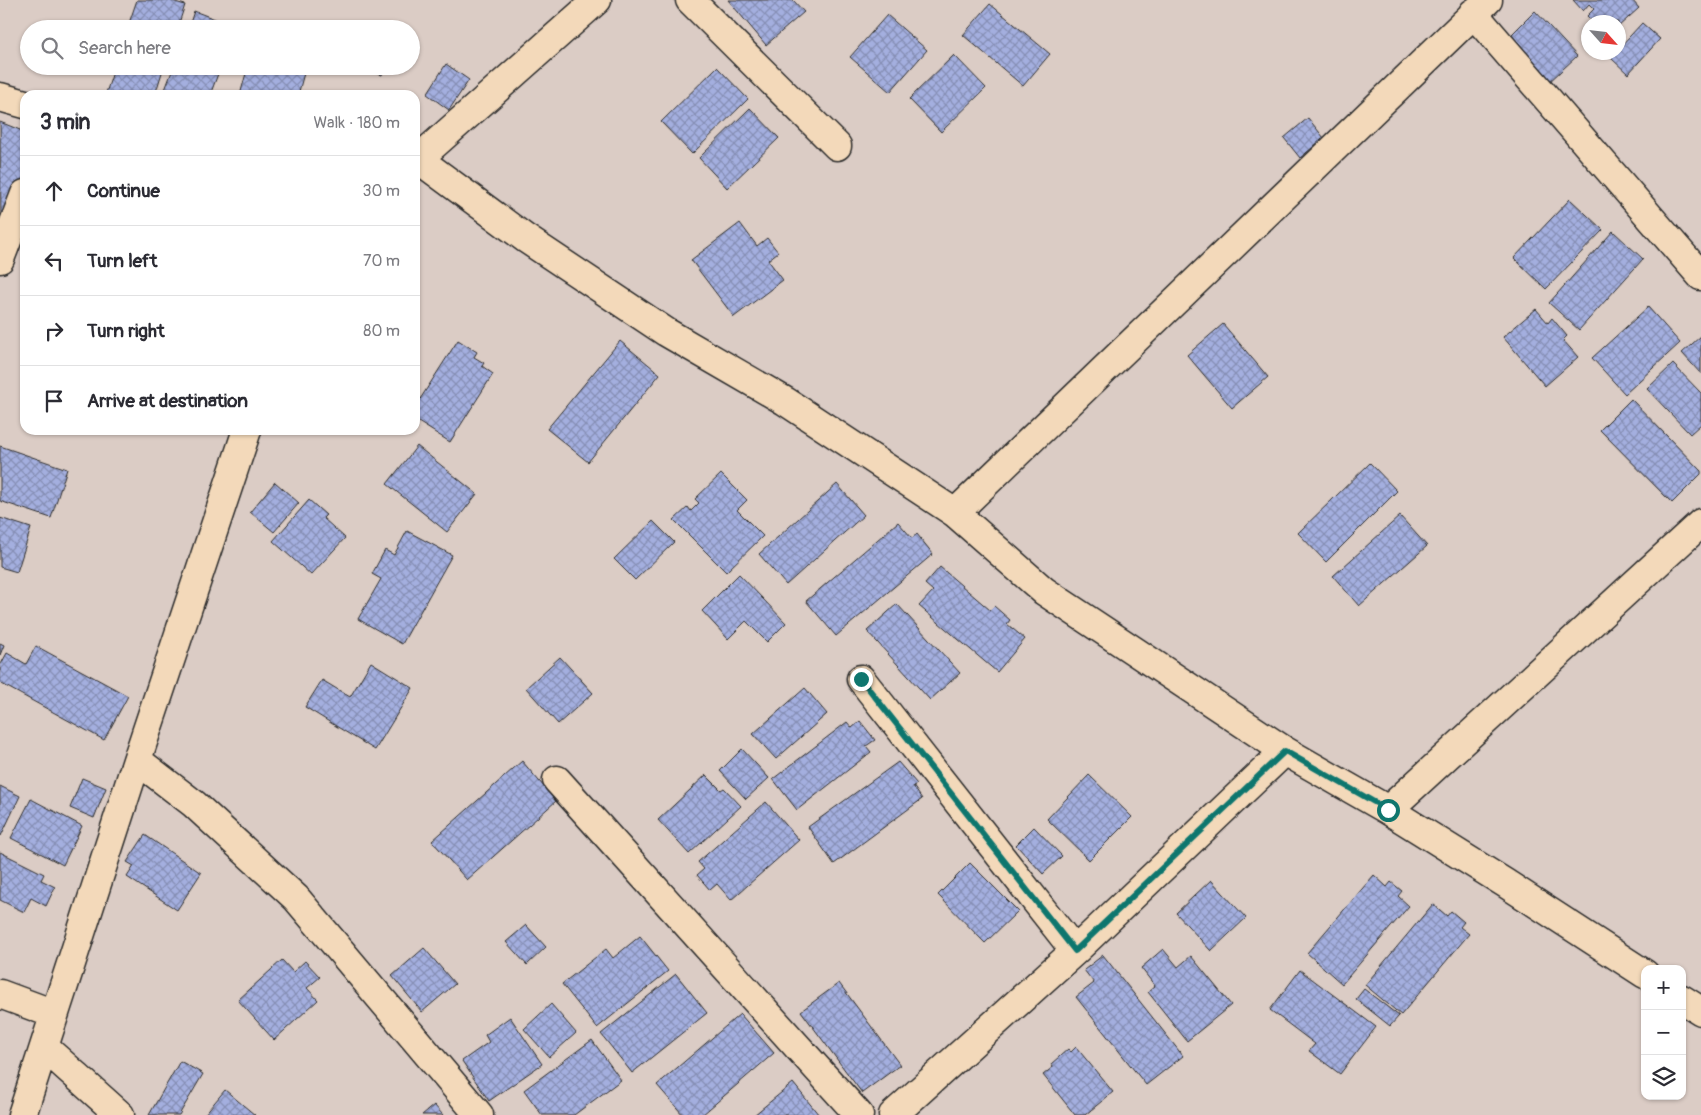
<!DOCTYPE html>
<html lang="en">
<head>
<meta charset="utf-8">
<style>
  body { margin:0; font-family:Pangolin,sans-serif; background:#f2f2f3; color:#2b2b33 }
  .controls { position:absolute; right:15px; bottom:15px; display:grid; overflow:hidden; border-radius:10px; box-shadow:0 1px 4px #0004 }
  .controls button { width:45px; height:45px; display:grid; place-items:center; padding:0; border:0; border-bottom:1px solid #e1e1e2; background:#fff; color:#2b2b33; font:25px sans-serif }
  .compass { position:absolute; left:1581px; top:15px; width:45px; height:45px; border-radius:50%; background:#fff; box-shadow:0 1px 4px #0004; rotate:117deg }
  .stop { position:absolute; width:15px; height:15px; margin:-11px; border:4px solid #0f766e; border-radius:50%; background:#fff }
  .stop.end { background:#0f766e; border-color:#fff; box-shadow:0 1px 5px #0008 }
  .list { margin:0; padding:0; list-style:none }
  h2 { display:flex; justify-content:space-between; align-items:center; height:65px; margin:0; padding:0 20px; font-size:21px }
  h2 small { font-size:16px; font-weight:400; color:#7c7c81 }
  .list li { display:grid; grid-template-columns:32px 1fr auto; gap:15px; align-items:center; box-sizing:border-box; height:70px; padding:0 20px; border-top:1px solid #e1e1e2 }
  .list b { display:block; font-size:19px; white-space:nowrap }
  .list em { font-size:16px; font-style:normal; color:#7c7c81 }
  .icon { flex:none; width:28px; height:28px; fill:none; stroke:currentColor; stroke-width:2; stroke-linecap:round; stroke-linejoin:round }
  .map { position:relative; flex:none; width:1701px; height:1115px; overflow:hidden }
  .search { position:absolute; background:#fff; box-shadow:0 1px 4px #0004; left:20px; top:20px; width:400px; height:55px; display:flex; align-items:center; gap:12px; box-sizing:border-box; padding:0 18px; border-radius:28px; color:#7c7c81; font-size:19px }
  .panel { position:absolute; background:#fff; box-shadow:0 1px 4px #0004; left:20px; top:90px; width:400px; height:345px; border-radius:15px }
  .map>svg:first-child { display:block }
</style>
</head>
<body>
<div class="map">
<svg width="1701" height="1115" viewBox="0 0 1701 1115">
  <defs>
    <pattern id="building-cross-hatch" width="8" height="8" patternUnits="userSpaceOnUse" patternTransform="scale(1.25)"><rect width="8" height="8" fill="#a4afdf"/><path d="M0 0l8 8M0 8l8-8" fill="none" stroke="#868fb5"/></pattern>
  </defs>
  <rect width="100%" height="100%" fill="#dbccc5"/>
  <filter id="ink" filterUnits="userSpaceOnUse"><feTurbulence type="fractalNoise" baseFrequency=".02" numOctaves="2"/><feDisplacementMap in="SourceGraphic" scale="10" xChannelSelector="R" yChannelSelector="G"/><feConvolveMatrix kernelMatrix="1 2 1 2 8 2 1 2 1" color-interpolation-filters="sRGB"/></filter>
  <g filter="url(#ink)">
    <path fill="url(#building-cross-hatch)" stroke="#2b2b2b" d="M137,0H169L185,5L177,29H127Z
      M728,0H793L804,12L766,45Z
      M1573,0H1632L1639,8L1618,27V22H1593L1587,16L1594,9L1589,4L1583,11Z
      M990,4L1050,54L1023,86L963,35Z
      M194,11L236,27L235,29H188Z
      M1535,11L1577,56L1547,84L1505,41Z
      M887,15L927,50L890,92L850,57Z
      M1642,23L1660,39L1628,74L1611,58L1615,52H1618V49Z
      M954,55L986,88L941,132L909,99Z
      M446,64L469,80L449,110L427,94Z
      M115,66H164L155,95H113L106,93Z
      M174,66H221L210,95H163Z
      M248,66H306L298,95H240Z
      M362,66H385L382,75L361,68Z
      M717,67L748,99L692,154L661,122Z
      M750,108L779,138L727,188L699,158Z
      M1308,118L1324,138L1300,158L1284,138Z
      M0,122L25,132V174L1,239Z
      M1570,199L1603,230L1546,289L1514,258Z
      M740,223L757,246L767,238L778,252L768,260L783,280L734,317L691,260Z
      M1613,231L1643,259L1579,330L1549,303Z
      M1648,307L1680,343L1625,394L1592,358Z
      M1536,309L1548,323L1552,318L1567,336L1563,340L1578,357L1545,386L1503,337Z
      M1223,324L1268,377L1232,408L1187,355Z
      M1701,336V374L1682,353Z
      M458,340L477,352L474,357L484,363L482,366L493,374L450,442L415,420V407Z
      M620,341L660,374L588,462L547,429Z
      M1673,364L1701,393V424L1690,434L1647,389Z
      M1631,399L1701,471V474L1672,503L1600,430Z
      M0,446L67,469L51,518L0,501Z
      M417,446L477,494L447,532L387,484Z
      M1370,463L1397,491L1326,562L1298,533Z
      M721,474L747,500L737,510L763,536L726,572L674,520L688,507L691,511L699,503L695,499Z
      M275,482L299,503L274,532L250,512Z
      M837,484L864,515L786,585L759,554Z
      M309,500L326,515L323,518L345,538L311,575L273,541Z
      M1400,516L1427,546L1359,606L1333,576Z
      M0,518L31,528L17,572L0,567Z
      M653,521L674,542L635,580L614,559Z
      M898,522L912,538L917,534L933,554L836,636L806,601Z
      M407,531L452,555L402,644L358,619L381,579L372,574L385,550L394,555Z
      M940,567L990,610L994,606L1010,620L1007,624L1025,639L997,672L919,606L933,591L925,584Z
      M739,574L786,623L767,642L746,621L728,639L702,611Z
      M897,604L960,673L930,700L867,631Z
      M0,643L4,645L0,655Z
      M36,646L128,696L104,740L0,683V666L7,653L26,664Z
      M560,657L593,693L558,724L526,688Z
      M371,662L413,688L375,750L305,707L322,680L350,697Z
      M805,688L827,714L776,759L753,734Z
      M860,721L875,740L866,746L871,752L797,810L773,779L847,722L852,728Z
      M742,749L769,778L746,799L720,771Z
      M522,761L556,801L467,880L432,841Z
      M898,762L917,784L913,786L922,799L834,864L808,827Z
      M706,775L721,790L724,788L741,806L689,854L658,820Z
      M1089,775L1132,817L1089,860L1047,819Z
      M82,778L106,788L94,818L70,808Z
      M0,786L20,796L1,836L0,835Z
      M31,799L82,826L63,865L11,838Z
      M766,802L799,840L731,900L717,884L710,890L697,875L704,869L698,862Z
      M1034,827L1062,856L1043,874L1016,845Z
      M145,835L201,873L177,910L127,877L134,866L127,862Z
      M0,852L44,874L41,880L55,887L46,906L31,898L24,912L0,900Z
      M970,863L1018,911L985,943L938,895Z
      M1374,875L1387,887L1391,882L1402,891L1398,896L1409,906L1342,984L1307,953Z
      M1211,880L1246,918L1211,951L1176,913Z
      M1433,904L1447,916L1451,911L1464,922L1460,927L1469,934L1401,1015L1365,985Z
      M526,925L546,947L527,965L506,942Z
      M640,936L668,971L597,1028L562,984L606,949L613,958Z
      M424,948L455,984L422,1012L392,976Z
      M1163,949L1178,967L1191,956L1231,1005L1187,1041L1148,992L1155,986L1141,968Z
      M1103,955L1183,1056L1146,1085L1076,997L1094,983L1084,970Z
      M282,960L293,972L305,961L320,977L307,988L318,1000L274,1040L238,1000Z
      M1300,970L1376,1027L1340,1074L1309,1051L1315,1044L1270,1010Z
      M676,974L707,1013L632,1073L601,1034Z
      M839,983L900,1065L862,1093L801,1011Z
      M1364,989L1399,1016L1390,1026L1356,999Z
      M551,1004L576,1033L549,1057L524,1029Z
      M740,1014L774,1053L702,1115H683L657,1085Z
      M510,1017L542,1064L489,1101L462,1061L489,1042L485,1035Z
      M592,1040L621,1080L574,1115H542L524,1090Z
      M1076,1047L1113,1092L1085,1115H1075L1043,1075L1053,1067L1051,1064L1068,1049L1071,1052Z
      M180,1061L203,1074L179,1115H149Z
      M793,1083L819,1115H754Z
      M225,1090L255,1115H204Z
      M434,1105L443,1115H422Z"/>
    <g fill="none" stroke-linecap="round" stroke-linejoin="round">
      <defs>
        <path id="minor" d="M690,0L837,146
          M1473,13L1701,276
          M0,97L25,104
          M418,159L597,0
          M415,160L418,159L525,238L666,332L785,401L955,513L1044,591L1285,751L1388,810L1505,883L1645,974
          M0,259L25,194
          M955,513L1488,0
          M861,679L1075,951
          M137,760L194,804L296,898L479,1115
          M557,780L859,1115
          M1388,810L1701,523
          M0,994L54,1014
          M1682,999L1701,1011
          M22,1115L44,1047
          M120,1115L44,1047L137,760L247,430
          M893,1115L1075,951L1285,751"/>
      </defs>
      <use href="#minor" stroke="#2b2b2b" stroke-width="31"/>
      <use href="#minor" stroke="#f3d9ba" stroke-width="28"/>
    </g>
  </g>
  <g fill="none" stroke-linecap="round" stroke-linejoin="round" filter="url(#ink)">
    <path stroke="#0f766e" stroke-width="6" d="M861,679L1075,951L1285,751L1388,810"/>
  </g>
</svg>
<div class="controls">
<button>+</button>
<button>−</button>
<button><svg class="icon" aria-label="layers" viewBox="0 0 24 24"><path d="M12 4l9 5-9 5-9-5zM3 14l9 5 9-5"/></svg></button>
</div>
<svg class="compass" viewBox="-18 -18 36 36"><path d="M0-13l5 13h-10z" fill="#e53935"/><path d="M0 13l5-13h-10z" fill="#7c7c81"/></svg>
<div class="stop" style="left:1388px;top:810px"></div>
<div class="stop end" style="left:861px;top:679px"></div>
<div class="search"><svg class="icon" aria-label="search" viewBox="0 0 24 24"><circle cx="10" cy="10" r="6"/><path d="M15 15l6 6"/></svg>Search here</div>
<section class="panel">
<h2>3 min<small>Walk · 180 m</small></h2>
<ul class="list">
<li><svg class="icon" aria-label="ahead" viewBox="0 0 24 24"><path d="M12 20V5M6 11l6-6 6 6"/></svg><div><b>Continue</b></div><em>30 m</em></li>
<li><svg class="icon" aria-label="left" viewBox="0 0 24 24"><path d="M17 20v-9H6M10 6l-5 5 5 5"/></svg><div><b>Turn left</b></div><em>70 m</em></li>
<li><svg class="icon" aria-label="right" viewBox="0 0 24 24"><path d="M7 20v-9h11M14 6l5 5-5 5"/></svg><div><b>Turn right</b></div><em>80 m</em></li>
<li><svg class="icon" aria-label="arrive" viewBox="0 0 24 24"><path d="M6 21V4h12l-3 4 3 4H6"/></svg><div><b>Arrive at destination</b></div></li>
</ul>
</section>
</div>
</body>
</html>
